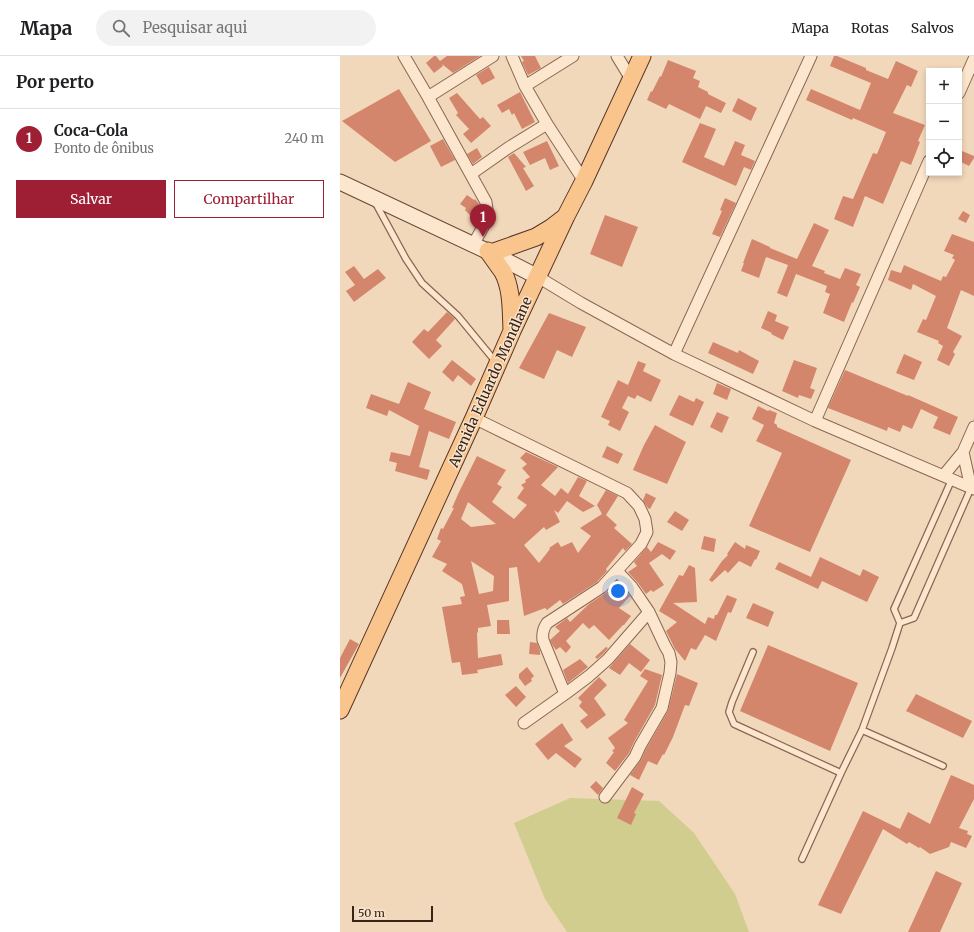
<!DOCTYPE html>
<html lang="pt">
<head>
<meta charset="utf-8">
<style>
  body { margin:0; font-family:Merriweather,serif; background:#f2f2f2; color:#202124 }
  .controls { position:absolute; right:12px; top:12px; display:grid; overflow:hidden; border-radius:0px; box-shadow:0 2px 6px #0003 }
  .controls button { width:36px; height:36px; display:grid; place-items:center; padding:0; border:0; border-bottom:1px solid #e0e0e0; background:#fff; color:#202124; font:20px sans-serif }
  .scale { position:absolute; left:12px; bottom:10px; width:81px; box-sizing:border-box; padding-left:4px; border:2px solid #37231a; border-top:0; font-size:11px; line-height:14px; white-space:nowrap; color:#37231a; -webkit-text-stroke:3px #f8e3cb; paint-order:stroke }
  .you { position:absolute; left:278px; top:535px; width:14px; height:14px; margin:-10px; border:3px solid #fff; border-radius:50%; background:#1a73e8; box-shadow:0 0 0 6px #1a73e833 }
  .badge { display:grid; place-items:center; width:26px; height:26px; border-radius:50%; background:#9e1e34; color:#fff; font-size:13px; font-weight:700 }
  .pin { position:absolute; translate:-50% -33px; filter:drop-shadow(0 1px 2px #0008) }
  .pin::after { content:''; position:absolute; top:21px; width:14px; height:12px; background:inherit; clip-path:polygon(0 0,100% 0,50% 100%) }
  .list { margin:0; padding:0; list-style:none }
  h2 { display:flex; justify-content:space-between; align-items:center; height:52px; margin:0; padding:0 16px; font-size:17px }
  h2 small { font-size:13px; font-weight:400; color:#757577 }
  .list li { display:grid; grid-template-columns:26px 1fr auto; gap:12px; align-items:center; box-sizing:border-box; height:60px; padding:0 16px; border-top:1px solid #e0e0e0 }
  .list b { display:block; font-size:15px; white-space:nowrap }
  .list p { margin:0; font-size:13px; white-space:nowrap; color:#757577 }
  .list em { font-size:13px; font-style:normal; color:#757577 }
  .actions { display:flex; gap:8px; padding:12px 16px }
  .actions a { flex:1; padding:9px 0; border:1px solid #9e1e34; border-radius:0px; text-align:center; font-size:14px; color:#9e1e34 }
  .actions .main { background:#9e1e34; color:#fff }
  .icon { flex:none; width:22px; height:22px; fill:none; stroke:currentColor; stroke-width:2; stroke-linecap:round; stroke-linejoin:round }
  .map { position:relative; flex:none; width:634px; height:876px; overflow:hidden }
  header { display:flex; align-items:center; gap:24px; box-sizing:border-box; height:56px; padding:0 20px; background:#fff; border-bottom:1px solid #e0e0e0 }
  header strong { font-size:19px }
  nav { display:flex; gap:22px; margin-inline-start:auto; font-size:14px }
  .search { width:280px; height:36px; background:#f2f2f2; display:flex; align-items:center; gap:10px; box-sizing:border-box; padding:0 14px; border-radius:22px; color:#757577; font-size:15px }
  main { display:flex }
  aside { flex:1; background:#fff }
  .map>svg:first-child { display:block }
</style>
</head>
<body>
<header>
<strong>Mapa</strong>
<div class="search"><svg class="icon" aria-label="search" viewBox="0 0 24 24"><circle cx="10" cy="10" r="6"/><path d="M15 15l6 6"/></svg>Pesquisar aqui</div>
<nav><a>Mapa</a><a>Rotas</a><a>Salvos</a></nav>
</header>
<main>
<aside>
<h2>Por perto<small></small></h2>
<ul class="list">
<li><span class="badge">1</span><div><b>Coca-Cola</b><p>Ponto de ônibus</p></div><em>240 m</em></li>
</ul>
<div class="actions"><a class="main">Salvar</a><a>Compartilhar</a></div>
</aside>
<div class="map">
<svg width="634" height="876" viewBox="0 0 634 876">
  <rect width="100%" height="100%" fill="#f2d8ba"/>
  <path fill="#d0cd8e" d="M230,742L319,745L354,777L395,838L409,876H227L205,843L174,767Z"/>
  <path fill="#d4866c" fill-rule="evenodd" d="M94,0H96L100,5L107,0H140L113,17L102,8L103,10L94,17L86,7Z
    M181,0H195L201,12L188,19L182,6L184,5Z
    M494,0H497L526,12V14L548,23L556,5L578,15L571,31L567,29L553,57L585,69L578,85L580,86L571,109L561,105L543,148L525,140L513,171L494,163L503,140L513,143L533,97L537,98L546,76L513,62L512,64L466,44L471,33L520,54L531,27L490,10Z
    M328,4L356,15L353,22L360,25L358,31L368,36V38L386,47L381,57L366,50L360,63L329,48L326,53L307,44L311,35L312,36L320,20L321,21Z
    M149,11L155,22L142,29L136,19Z
    M59,33L91,85L55,106L2,65Z
    M180,36L195,66L182,73L174,57L172,59L169,53L162,57L157,49Z
    M117,37L140,63L143,61L151,70L131,87L123,78L129,73L116,59L118,57L109,42Z
    M398,42L417,52L411,65L392,55Z
    M360,67L376,73L364,101L384,110L395,85L405,89L401,99L415,105L411,114L404,111L396,130L342,106Z
    M103,83L115,104L101,111L90,90Z
    M207,85L219,110L210,114L205,102L190,109L183,96Z
    M137,92L142,101L133,108L127,98Z
    M622,95L634,100V102L629,110L619,105V101Z
    M174,97L186,111L183,112L194,130L186,135L168,101Z
    M127,139L134,144L135,143L139,148L140,156L134,163L125,154L126,152L120,148Z
    M385,142L396,147L380,181L372,178L382,155L380,154Z
    M623,155L630,159L626,167L618,163Z
    M265,159L298,171L282,211L250,198Z
    M474,167L489,174L472,210L485,215L484,217L500,223L505,212L521,218L516,229L520,231L513,247L512,246L504,266L483,257L490,238L485,236L487,230L456,218L447,241L437,237L448,209L426,201L419,222L401,215L404,207H403L412,183L430,191V192L457,203Z
    M612,178L634,186V240L621,234L607,272L622,280L613,296L615,298L609,310L597,304L603,290L598,287L599,285L577,276L583,263L586,264L596,240L573,228L571,234L548,224L551,214L561,217L564,209L601,225L603,220L606,221L615,204L612,202L614,199L604,195Z
    M14,210L24,223L38,213L46,222L14,246L6,235L15,229L5,216Z
    M428,255L437,259L435,265L449,271L443,284L431,278L432,277L421,272Z
    M107,256L115,263L96,284L102,290L89,303L72,286L84,273L88,276Z
    M209,257L246,271L232,301L217,294L204,323L179,312Z
    M373,286L398,297L399,294L419,305L413,318L368,297Z
    M564,298L582,306L574,324L556,317Z
    M112,304L136,323L131,330L118,319L113,326L102,316Z
    M454,304L477,312L470,332L475,334L471,343L459,339L458,342L442,335Z
    M298,305L306,308L303,315L321,324L311,346L297,339L295,343L288,340L282,352L289,356L280,375L268,369L270,365L261,361L278,324L288,329Z
    M505,314L568,340V339L618,361L610,379L593,372L598,361L581,353L572,373L563,369L560,376L548,371L547,375L488,352Z
    M68,326L91,336L84,353L116,366L109,383L89,375L79,411L90,414L87,424L55,415L57,407L49,405L51,396L70,400L79,370L49,354L47,360L26,352L31,338L59,348Z
    M377,327L391,333L387,344L373,338Z
    M339,339L354,346L356,342L364,346L353,370L329,359Z
    M418,350L428,355L429,354L437,357L434,367L437,369V371L511,404L470,496L409,470L442,397L416,385L424,369L412,363Z
    M377,356L389,361L382,377L370,371Z
    M315,369L346,386L327,428L293,414L304,389Z
    M267,390L283,398L278,408L262,401Z
    M186,396L218,411L201,429L215,440L221,432L228,438L238,421L247,425L239,440L255,450L243,456L227,445L218,457L214,454L220,466L206,474L204,471L184,489L199,507L210,493L209,492L218,486L221,491L232,486L238,497L251,480L240,472L262,458L257,449L266,434L278,440L266,459L277,469L274,472L292,488L285,495L283,492L266,513L267,515L257,526L223,548L220,544L207,554L205,552L184,560L177,511L169,512V545L164,546L147,549L151,570L138,572V576L137,577L138,602L161,598L163,609L137,614L138,617L122,619L120,606L112,607L102,551L122,548L120,541L125,540L122,528L102,515L107,508L92,501L101,485L97,483L101,472L103,473L114,452H112L119,436L137,400L166,414L157,428L162,431L152,446L174,463L187,449L177,442L184,432L181,429L186,426L185,424L190,421L182,412L187,408L180,402ZM128,446L156,468L131,471L121,463ZM131,505L154,520L153,535L139,538Z
    M306,437L316,442L310,453L308,452L303,444Z
    M335,455L349,464L342,475L327,466Z
    M364,480L376,483L374,496L361,493Z
    M318,486L336,495L330,504L322,498L309,507L324,529L313,536L311,534L306,538L298,527L288,516L297,510L294,506L307,491L311,496Z
    M395,486L405,493L406,489L420,495L416,504L415,503L411,511L399,505L388,517L385,514L372,526L369,524L382,505L388,499L387,498Z
    M480,501L520,520L523,513L539,521L527,546L482,525L478,533L435,513L439,506L471,521Z
    M349,509L355,512L357,546L333,547L365,568L368,561L374,563L375,559H377L387,539L397,543L391,557L388,556L376,585L365,579L356,594L351,592L345,605L335,593L326,575L337,566L319,555L339,519L343,520Z
    M277,525L290,540L279,552L291,560L284,569H283L269,584L254,569L249,573L243,567L226,585L231,591L226,597L220,591L216,594L213,590L210,584L220,575L215,571L227,562L230,566L249,548L267,536Z
    M413,547L434,556L428,571L406,562Z
    M157,564H169L170,578H157Z
    M10,583L19,588L0,622V602Z
    M190,586L197,587L200,595V599L189,598Z
    M290,588L310,604L301,616L289,607L280,619L269,612Z
    M428,589L518,627L490,695L400,655Z
    M266,591L268,592L263,598L257,603L255,601Z
    M240,603L248,611L228,627L223,614Z
    M187,611L194,620L191,623L192,625L185,630L179,622V618Z
    M305,613L322,619L315,649L294,686L289,697L275,715L266,707L274,696L272,695L275,692L268,682L288,667L284,664L308,625L300,620Z
    M337,618L358,627L349,650L345,649L333,681L324,699L323,698L317,709L308,705L299,724L290,719L301,704L306,693L328,655Z
    M259,621L267,629L254,642L266,659L247,673L240,665L248,659L239,650L242,646L238,642Z
    M176,630L186,641L176,651L165,639Z
    M576,638L632,665L623,682L566,655Z
    M222,667L233,684L224,690L242,703L235,712L216,697L208,704L195,688Z
    M611,719L634,729V743L619,772L628,775L627,778L632,780L626,792L611,786L609,791L590,798L580,791L579,792L569,786L567,788L543,773L501,858L478,849L523,755L560,773L568,756L590,768Z
    M256,725L263,732L258,739L250,731Z
    M292,731L304,738L294,757L296,758L291,769L277,762Z
    M596,815L622,827L600,876H568Z"/>
  <g fill="none" stroke-linecap="round" stroke-linejoin="round">
    <defs>
      <path id="lane" d="M35,146L66,203L82,227L118,260L155,305
        M560,567L574,562L631,432
        M413,596L392,646L389,656L394,668L501,717
        M522,674L603,710
        M462,803L501,717L522,674L552,592L560,567L554,553L612,423"/>
      <path id="street" d="M64,0L88,41L146,146L148,160L143,171L133,189
        M172,0L185,30L207,68L244,125
        M277,0L291,23
        M185,30L233,0
        M619,37L634,3
        M88,41L153,0
        M131,118L168,92L207,68
        M198,221L241,247L334,298L475,365L634,433
        M334,298L471,0
        M134,362L287,437L299,450L305,463L307,476L301,488L262,531L207,567C203,573 202,577 203,584L225,638
        M475,365L589,105
        M623,396L631,432
        M604,419L623,396L634,371
        M184,667L225,638L249,620L268,603L309,556
        M265,741L295,701L300,690L322,652L330,617L331,606L329,597L325,590L309,556L292,531L277,515"/>
      <path id="secondary" d="M0,126L151,197L198,221"/>
      <path id="primary" d="M148,195C153,202 158,209 163,216C172,233 171,254 172,273
        M151,197L196,181L211,172L224,162
        M0,654L134,362L172,275L226,160L244,125L302,0"/>
    </defs>
    <use href="#lane" stroke="#8a6753" stroke-width="8"/>
    <use href="#street" stroke="#8a6753" stroke-width="13"/>
    <use href="#secondary" stroke="#6b4837" stroke-width="17"/>
    <use href="#primary" stroke="#573628" stroke-width="19"/>
    <use href="#lane" stroke="#fce6ce" stroke-width="5.5"/>
    <use href="#street" stroke="#fce6ce" stroke-width="11"/>
    <use href="#secondary" stroke="#fce6ce" stroke-width="15"/>
    <use href="#primary" stroke="#fac58d" stroke-width="17"/>
  </g>
  <g text-anchor="middle" stroke-width="3" stroke-linejoin="round" paint-order="stroke">
    <g font-size="14" fill="#37231a" stroke="#f8e3cb">
      <text transform="translate(150 326) rotate(-66)" y="5">Avenida Eduardo Mondlane</text>
    </g>
  </g>
</svg>
<div class="controls">
<button>+</button>
<button>−</button>
<button><svg class="icon" aria-label="locate" viewBox="0 0 24 24"><circle cx="12" cy="12" r="6"/><path d="M12 2v4M12 18v4M2 12h4M18 12h4"/></svg></button>
</div>
<div class="scale">50 m</div>
<div class="you"></div>
<div class="pin badge" style="left:143px;top:181px">1</div>
</div>
</main>
</body>
</html>
